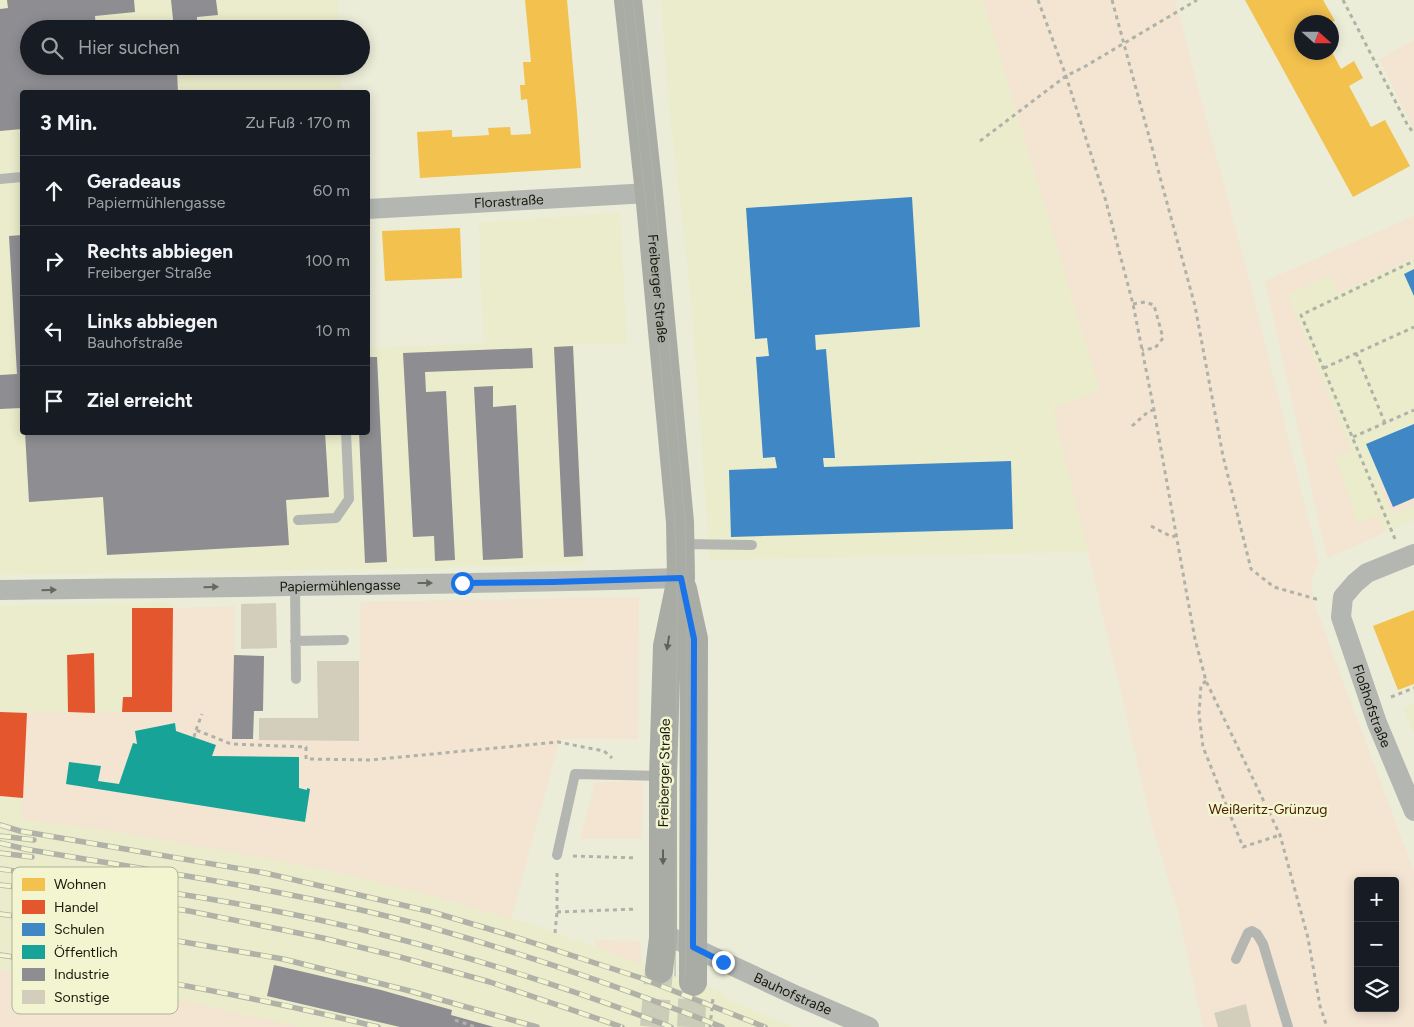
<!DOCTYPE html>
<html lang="de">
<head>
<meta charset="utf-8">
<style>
  body { margin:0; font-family:Figtree,sans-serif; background:#20242c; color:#f1f3f6 }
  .controls { position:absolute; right:15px; bottom:15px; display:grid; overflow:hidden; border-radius:5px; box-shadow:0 2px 12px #0003 }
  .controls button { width:45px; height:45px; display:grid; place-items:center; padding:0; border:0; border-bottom:1px solid #363941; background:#171b24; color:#f1f3f6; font:25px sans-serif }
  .compass { position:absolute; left:1294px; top:15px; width:45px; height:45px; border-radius:50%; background:#171b24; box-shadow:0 2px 12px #0003; rotate:111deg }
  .stop { position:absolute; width:15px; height:15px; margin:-11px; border:4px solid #1a73e8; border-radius:50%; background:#fff }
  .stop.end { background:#1a73e8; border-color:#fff; box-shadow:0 1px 5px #0008 }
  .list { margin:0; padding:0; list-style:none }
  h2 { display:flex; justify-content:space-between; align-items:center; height:65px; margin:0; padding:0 20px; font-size:21px }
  h2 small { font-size:16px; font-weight:400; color:#9ea1a6 }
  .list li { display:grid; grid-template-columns:32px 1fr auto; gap:15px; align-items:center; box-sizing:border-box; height:70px; padding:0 20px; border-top:1px solid #363941 }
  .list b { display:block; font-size:19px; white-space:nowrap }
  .list p { margin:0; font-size:16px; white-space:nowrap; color:#9ea1a6 }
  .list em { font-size:16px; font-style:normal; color:#9ea1a6 }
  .icon { flex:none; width:28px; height:28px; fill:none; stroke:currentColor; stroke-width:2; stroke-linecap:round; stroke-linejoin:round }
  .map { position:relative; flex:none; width:1414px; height:1027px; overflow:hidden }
  .search { position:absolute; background:#171b24; box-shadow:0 2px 12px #0003; left:20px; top:20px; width:350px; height:55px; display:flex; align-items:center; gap:12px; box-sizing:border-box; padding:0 18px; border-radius:28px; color:#9ea1a6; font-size:19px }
  .panel { position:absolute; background:#171b24; box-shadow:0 2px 12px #0003; left:20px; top:90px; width:350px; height:345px; border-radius:5px }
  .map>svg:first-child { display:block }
</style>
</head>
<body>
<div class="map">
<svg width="1414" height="1027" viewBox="0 0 1414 1027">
  <rect width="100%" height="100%" fill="#ebedd8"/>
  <path fill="#eaeccb" d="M0,0H338L339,29H29V66H340L341,92H22V432H368V348L484,343L481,291L479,223L620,212L627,344L574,343L585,564L365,569L0,575Z
    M661,0H983L1100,391L1053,408L1088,552L710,560L691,298L667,86Z
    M1414,216V520L1327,558L1265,281Z
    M173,602L172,712L27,713L21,819L114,831L258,856L319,868L442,898L540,927L725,994V998L793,1027H299L163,996L0,970V606Z
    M1414,704V734L1404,708Z"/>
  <path fill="#f4e4d2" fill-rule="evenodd" d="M983,0H1175L1251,287L1319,562C1312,576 1310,585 1313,600L1414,872V1027H1203L1178,911L1151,822L1088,552L1053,408L1100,391ZM1358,881H1395V1008H1358Z
    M1414,40V130L1379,59Z
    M1414,216V258L1339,293L1330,275L1288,295L1351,450L1336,456L1357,523L1379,515L1386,532L1327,558L1265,281Z
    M1382,482L1393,507L1414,498V505L1392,515L1378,483Z
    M639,597L638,739H560L511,919L442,898L319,868L114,831L21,819L27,713L172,712L173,608L235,606L232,739L359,741L360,602Z
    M595,782H643L642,839H580Z
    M595,940L641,941V964L595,947Z
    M0,970L163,996L299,1027H0Z"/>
  <path fill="#f2c14e" d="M525,0H567L577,112L581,168L420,178L417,132L452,130V137L474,136L489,135L488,128L510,127L511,135L531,134L527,99L521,100L520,85H525L523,62H531Z
    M1245,0H1323L1335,21L1331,22H1302V52H1332L1341,69L1354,61L1363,78L1349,86L1371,127L1385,120L1410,166L1353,197Z
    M460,228L462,278L385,281L382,231Z
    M1414,610V684L1398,690L1373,626Z"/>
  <path fill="#e4572e" d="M132,608H173L172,712H122L123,697H132Z
    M94,653L95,713L68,712L67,655Z
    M0,712L27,713L23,798L0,796Z"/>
  <path fill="#3f88c5" d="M912,197L920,327L815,335L816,350L826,349L835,458H823L824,467L1011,461L1013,529L731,537L729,470L777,468L775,457L763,458L756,357L769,356L767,338L755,339L746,208Z
    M1414,269V296L1404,274Z
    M1414,424V498L1393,507L1366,444Z"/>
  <path fill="#17a398" d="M175,723L176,731L216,745L212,756L299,757V788L307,790V788L310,789L305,822L66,784L69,762L101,766L98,781L119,784L133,743L137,744L135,731Z"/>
  <path fill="#8d8d92" d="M7,0H134L135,12L95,16L96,29H29V66H201V70L177,72L178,92H22V129L0,131V9L8,8Z
    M171,0H216L218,15L197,17V29H174Z
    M22,235V408L0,409V375L17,374L9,236Z
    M573,346L583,556L564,557L554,347Z
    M532,348L533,368L425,372L426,392L446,391L455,560L435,561L434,536L413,537L403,353Z
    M368,357H377L387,562L365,563L359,432H368Z
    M493,386V407L516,405L523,558L483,560L474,387Z
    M25,432H325L329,497L286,500L289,545L107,555L103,497L29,502Z
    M234,655L264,656L263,711H254L253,739H232Z
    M274,965L381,990L452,1010L451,1015L494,1027H400L267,996Z"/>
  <path fill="#d3cebc" d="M276,603L277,648L241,649V604Z
    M317,661H359V741L259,740V718H318Z
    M1246,1004L1251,1027H1218L1214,1013Z"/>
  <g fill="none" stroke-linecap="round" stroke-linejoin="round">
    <path stroke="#cbcdb9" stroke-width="28" stroke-dasharray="28 14" stroke-linecap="butt" d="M654,1027L659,970
      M691,1027L693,982"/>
    <path stroke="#afb2a8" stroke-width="3" stroke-dasharray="4 4" stroke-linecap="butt" d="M1038,0L1066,76L1105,198L1133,304L1154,410L1186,590L1195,639L1206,681L1280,835L1308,938L1320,1006L1327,1027
      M1112,0L1195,306L1223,456L1251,569L1274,587L1316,599H1321
      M1343,0L1407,124L1414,134
      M980,141L1066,76L1084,67L1197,0
      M1133,304L1145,302L1154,305L1163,338L1155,348L1142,350
      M1356,353L1385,423
      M1324,368L1414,327
      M1132,426L1149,411L1154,410
      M1353,437L1414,410
      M1151,526L1172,537L1177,535
      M1395,539L1301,315L1414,261
      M1206,681L1201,685L1199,714L1203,747L1243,847L1280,835
      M1391,697L1414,688
      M196,730L202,714
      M194,737L196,730L231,744L306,747V759L370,760L558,742L604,751L612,758
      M573,856L637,858
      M557,912L637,909
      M555,933L557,912V872
      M455,1020L476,1027
      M710,1027L713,998"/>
    <path stroke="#b4b7b1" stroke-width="10" d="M0,179L22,177
      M298,520L336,518L349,499L346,432
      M681,544L752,545
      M295,585L296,679
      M295,641L344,640
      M557,855L575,774L663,776
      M1236,959L1248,933L1252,931L1257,934L1263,944L1288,1027"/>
    <g stroke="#b4b7b1" stroke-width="20">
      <path id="s1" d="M368,209L649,193"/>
      <path id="s2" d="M1414,554L1367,573L1355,583L1343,597L1341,617L1377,723L1414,811"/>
      <path id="s3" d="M0,590C227,587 454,585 681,578"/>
      <path id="s4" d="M663,938L675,939L797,996L869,1027"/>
    </g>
    <g stroke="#a8aca5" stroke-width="28">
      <path id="s5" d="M628,0L649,193L680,522L681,578L667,646L663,776V938L659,970"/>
      <path d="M683,589L694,639L693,982"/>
    </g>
    <path stroke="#b0b2a7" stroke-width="1" d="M623,0L645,194L675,521L677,598L675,976
      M633,0L655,193L679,451L685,522L687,605L686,944L685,980"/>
    <defs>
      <path id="rail" d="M0,825L20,831L265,873L432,912L506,934L641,978L765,1027
        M0,836L34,840
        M0,843L25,849C160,872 296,891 429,927C528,955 626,989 722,1027
        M0,853L32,857
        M0,869C89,881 177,892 265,909C404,935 540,977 671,1027
        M0,885L74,894L189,911L323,938L400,957L490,982L622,1027
        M0,914L96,927L283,959L410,991L537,1027
        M0,955C127,974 253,996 378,1027"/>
    </defs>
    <use href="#rail" stroke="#b0b2a7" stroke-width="5.5"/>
    <use href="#rail" stroke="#f2f5d0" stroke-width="4" stroke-dasharray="11" stroke-linecap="butt"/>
  </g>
  <defs><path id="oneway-solid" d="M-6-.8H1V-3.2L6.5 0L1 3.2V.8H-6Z" transform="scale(1.25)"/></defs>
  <g fill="#66685e">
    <use href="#oneway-solid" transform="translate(425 583)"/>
    <use href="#oneway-solid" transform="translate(211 587) rotate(-1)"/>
    <use href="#oneway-solid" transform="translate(49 590) rotate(-1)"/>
  </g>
  <g fill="#606258">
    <use href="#oneway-solid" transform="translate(668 643) rotate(99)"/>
    <use href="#oneway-solid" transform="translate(663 857) rotate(90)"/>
  </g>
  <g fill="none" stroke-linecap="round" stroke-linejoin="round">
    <path stroke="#1a73e8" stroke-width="6" d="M462,583L553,582L681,578L694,639L693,947L723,962"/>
  </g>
  <g text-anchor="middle" stroke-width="5" stroke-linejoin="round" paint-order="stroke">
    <g font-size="14" fill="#17180a" stroke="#f2f5d0">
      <text dy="5" stroke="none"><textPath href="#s1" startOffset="141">Florastraße</textPath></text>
      <text dy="5" stroke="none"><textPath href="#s5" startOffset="290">Freiberger Straße</textPath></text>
      <text dy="5" stroke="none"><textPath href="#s3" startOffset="340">Papiermühlengasse</textPath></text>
      <text dy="5" stroke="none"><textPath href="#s2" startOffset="199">Floßhofstraße</textPath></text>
      <text transform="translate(664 773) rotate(-89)" y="5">Freiberger Straße</text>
      <text dy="5" stroke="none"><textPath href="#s4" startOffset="142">Bauhofstraße</textPath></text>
    </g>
    <g font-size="14" fill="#4f2006" stroke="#f2f5d0">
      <text x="1268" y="814">Weißeritz-Grünzug</text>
    </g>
  </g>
  <rect x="12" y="867" width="166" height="147" rx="8" fill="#f2f5d0" stroke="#b0b395" stroke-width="1"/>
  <rect x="22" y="878" width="23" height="13" fill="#f2c14e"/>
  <rect x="22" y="900" width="23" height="14" fill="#e4572e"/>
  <rect x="22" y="923" width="23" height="13" fill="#3f88c5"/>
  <rect x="22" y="945" width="23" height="14" fill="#17a398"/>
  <rect x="22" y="968" width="23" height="13" fill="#8d8d92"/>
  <rect x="22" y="990" width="23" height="14" fill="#d3cebc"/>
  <g font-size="14" fill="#17180a">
    <text x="54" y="889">Wohnen</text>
    <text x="54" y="912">Handel</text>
    <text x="54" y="934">Schulen</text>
    <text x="54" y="957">Öffentlich</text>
    <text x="54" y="979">Industrie</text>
    <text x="54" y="1002">Sonstige</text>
  </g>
</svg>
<div class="controls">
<button>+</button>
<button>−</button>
<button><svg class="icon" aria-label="layers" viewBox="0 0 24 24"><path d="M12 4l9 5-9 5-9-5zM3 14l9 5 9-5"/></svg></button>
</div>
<svg class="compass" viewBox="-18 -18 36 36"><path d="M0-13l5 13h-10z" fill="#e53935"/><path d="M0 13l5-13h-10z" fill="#9ea1a6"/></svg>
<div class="stop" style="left:462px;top:583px"></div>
<div class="stop end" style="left:723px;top:962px"></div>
<div class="search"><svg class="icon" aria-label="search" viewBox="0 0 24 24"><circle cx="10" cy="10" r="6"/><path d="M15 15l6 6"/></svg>Hier suchen</div>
<section class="panel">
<h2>3 Min.<small>Zu Fuß · 170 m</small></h2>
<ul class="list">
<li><svg class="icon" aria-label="ahead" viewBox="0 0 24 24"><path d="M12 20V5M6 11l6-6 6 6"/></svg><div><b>Geradeaus</b><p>Papiermühlengasse</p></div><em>60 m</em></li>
<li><svg class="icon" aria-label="right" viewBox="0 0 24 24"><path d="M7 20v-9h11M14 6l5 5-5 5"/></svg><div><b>Rechts abbiegen</b><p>Freiberger Straße</p></div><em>100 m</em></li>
<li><svg class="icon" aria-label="left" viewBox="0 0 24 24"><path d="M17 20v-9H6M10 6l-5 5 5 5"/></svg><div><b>Links abbiegen</b><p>Bauhofstraße</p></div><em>10 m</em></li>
<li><svg class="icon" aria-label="arrive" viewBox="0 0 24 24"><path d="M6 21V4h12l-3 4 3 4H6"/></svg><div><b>Ziel erreicht</b></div></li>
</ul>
</section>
</div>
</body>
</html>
